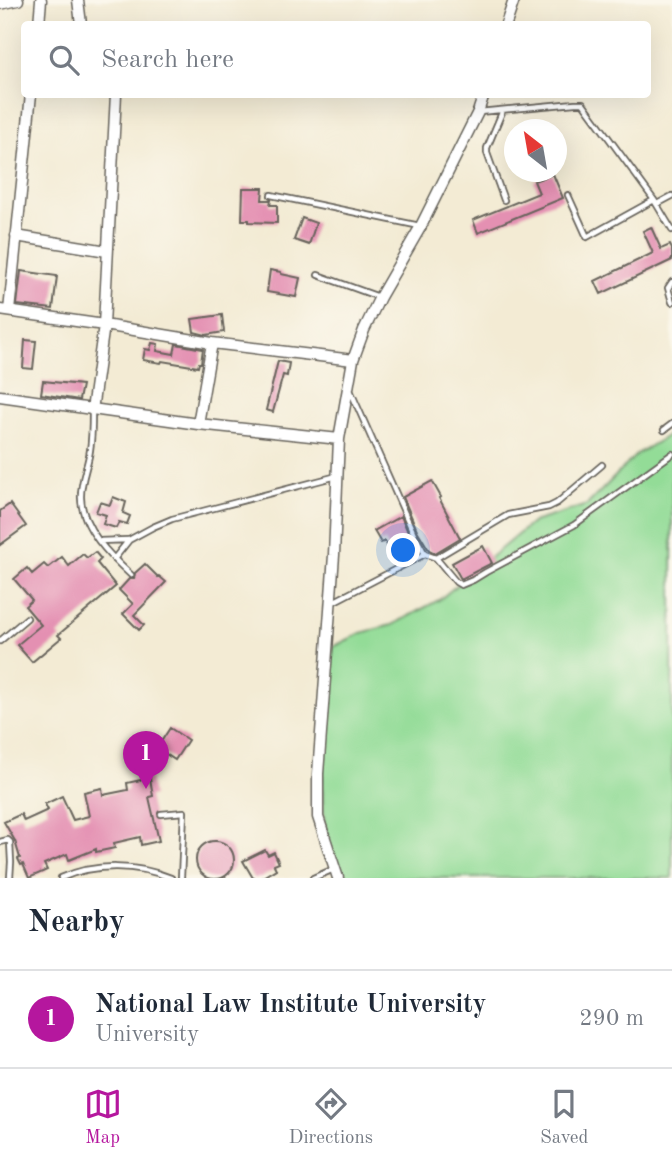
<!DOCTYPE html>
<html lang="en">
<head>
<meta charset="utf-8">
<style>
  body { margin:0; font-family:"Old Standard TT",serif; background:#f6f6f7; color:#1f2937 }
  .compass { position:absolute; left:504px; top:119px; width:63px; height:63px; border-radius:50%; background:#fff; box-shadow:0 7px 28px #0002; rotate:329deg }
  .you { position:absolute; left:404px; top:551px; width:24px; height:24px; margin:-18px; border:5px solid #fff; border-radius:50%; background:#1a73e8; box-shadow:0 0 0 10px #1a73e833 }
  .badge { display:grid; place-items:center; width:46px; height:46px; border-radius:50%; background:#b5179e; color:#fff; font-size:23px; font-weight:700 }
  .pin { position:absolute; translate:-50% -58px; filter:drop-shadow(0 2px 4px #0008) }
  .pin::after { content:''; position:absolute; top:37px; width:24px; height:21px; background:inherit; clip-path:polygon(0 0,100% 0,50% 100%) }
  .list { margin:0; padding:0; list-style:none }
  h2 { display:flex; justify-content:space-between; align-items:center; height:91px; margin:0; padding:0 28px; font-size:30px }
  h2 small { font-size:23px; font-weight:400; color:#747a83 }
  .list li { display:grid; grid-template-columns:46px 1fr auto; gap:21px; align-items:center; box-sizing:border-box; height:98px; padding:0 28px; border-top:2px solid #e0e1e3 }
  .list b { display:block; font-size:26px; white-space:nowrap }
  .list p { margin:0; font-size:23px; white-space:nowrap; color:#747a83 }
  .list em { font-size:23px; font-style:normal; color:#747a83 }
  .icon { flex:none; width:38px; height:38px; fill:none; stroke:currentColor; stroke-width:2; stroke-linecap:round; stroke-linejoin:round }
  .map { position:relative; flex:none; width:672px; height:878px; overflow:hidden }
  .search { position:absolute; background:#fff; box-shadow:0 7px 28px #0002; left:21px; right:21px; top:21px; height:77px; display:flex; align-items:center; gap:18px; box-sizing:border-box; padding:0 24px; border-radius:7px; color:#747a83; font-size:26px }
  .sheet { height:189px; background:#fff }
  nav { display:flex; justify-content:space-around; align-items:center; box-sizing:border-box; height:98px; border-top:2px solid #e0e1e3; background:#fff; font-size:19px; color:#747a83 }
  nav a { display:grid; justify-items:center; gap:4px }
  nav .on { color:#b5179e }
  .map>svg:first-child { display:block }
</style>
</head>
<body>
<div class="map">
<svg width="672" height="878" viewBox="0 0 672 878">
  <rect width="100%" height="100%" fill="#fbf7ec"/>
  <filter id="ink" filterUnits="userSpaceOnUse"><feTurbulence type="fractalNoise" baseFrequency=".0143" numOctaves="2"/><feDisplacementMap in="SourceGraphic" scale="14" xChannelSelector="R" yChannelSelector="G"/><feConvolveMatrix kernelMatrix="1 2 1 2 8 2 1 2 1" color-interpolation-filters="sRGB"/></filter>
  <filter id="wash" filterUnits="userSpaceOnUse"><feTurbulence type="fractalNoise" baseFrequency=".00686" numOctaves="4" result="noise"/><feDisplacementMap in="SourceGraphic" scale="28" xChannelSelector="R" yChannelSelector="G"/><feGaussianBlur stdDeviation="1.57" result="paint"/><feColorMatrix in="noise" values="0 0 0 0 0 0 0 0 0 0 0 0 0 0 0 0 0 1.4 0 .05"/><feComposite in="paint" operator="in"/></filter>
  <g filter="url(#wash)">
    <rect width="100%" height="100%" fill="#f3ebd4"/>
    <path fill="#93dc97" stroke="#587c5a" stroke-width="2" d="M672,433V878H338C310,815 327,714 333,647L361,633L392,625L439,600L533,522L587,505L637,454Z"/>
    <g id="blocks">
      <path fill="#e490b2" d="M553,174L563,198L478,233L473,220L539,193L534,181Z
        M243,188H263L262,200H271L270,205H277V223L249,222V220H242Z
        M302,218L316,223L309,245L294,240Z
        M651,227L661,249L670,245L672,249V260L601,294L595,281L653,253L643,231Z
        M270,270L281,272V274L300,278L296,297L267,292Z
        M21,271L57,276L53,309L17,305Z
        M222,315L224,332L206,335L194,332L192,319Z
        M25,340L36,341L33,369L23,368Z
        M152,343L158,344L157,351L174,354L176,344L203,349L201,363H199L198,367L162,361L161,363L143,360L145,349L150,350Z
        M278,361L289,363L287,376L283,375L273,412L266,410Z
        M43,381L82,385L79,400L41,394Z
        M432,481L441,497L439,498L460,538L435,553L429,550L417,530L403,497Z
        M113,497L126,502L123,513L130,516L127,524L119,522L116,528L103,524L106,515L96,512L100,502L110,505Z
        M10,504L26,526L0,545V511Z
        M401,516L411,539L399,545L397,542L388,548L385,541L381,543L374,531Z
        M483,546L492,563L461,579L452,563Z
        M95,552L101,559L97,563L116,586L58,635L61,638L32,662L17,645L41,625L25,606L32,600L14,579L27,568L32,574L44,564L48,568L62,557L69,566L83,554L87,558Z
        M145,564L158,577L159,576L166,582L134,615L144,625L139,630L123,614L133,604L119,590L129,579H134L135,573Z
        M170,728L188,740L175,760L157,748Z
        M150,778L153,796L149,797L159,841L141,845L140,837L114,843L115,848L96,852V849L69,860L67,854L44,864L47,870L29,878L23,864L21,865L18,859L20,858L15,841L4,822L21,814L24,821L48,810L45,804L62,796L73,820L89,816L84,792L102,788L103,795L128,790L127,783Z
        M196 860a19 19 0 1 1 38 0a19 19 0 1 1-38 0Z
        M265,850L268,855L274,852L279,863L274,865L276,869L261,878H253L243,861Z"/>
    </g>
  </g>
  <g filter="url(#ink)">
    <use href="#blocks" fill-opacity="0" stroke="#67645c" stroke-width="2"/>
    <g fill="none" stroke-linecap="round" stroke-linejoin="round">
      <defs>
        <path id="lane" d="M503,110L487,148V153L504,200
          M479,112L575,103H583L654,200L672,230
          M271,195L420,226
          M568,195L587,237L654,200
          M657,204L672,196
          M318,275L379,297
          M672,282L668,288L672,302
          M351,392L413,532L425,554L436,558L508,515L549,507L557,503L602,465
          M92,412C92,424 92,438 90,450C88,466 80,482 81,498C82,528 110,556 131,575
          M664,430L672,424
          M99,541L128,540
          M436,558L456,582L461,585L473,580L486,572L574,525L672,454
          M114,559L129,540L153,527L172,519L337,476
          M331,603L425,554
          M0,641L27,618
          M161,814L184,812L181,878
          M0,842L8,840L10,842L11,862L10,878
          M61,878C95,863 137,864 171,878
          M313,878L334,869"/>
        <path id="street" d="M78,0L81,24
          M0,4L18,0
          M39,24L41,0
          M506,24L514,0
          M16,236L107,251
          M0,310L104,325L212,343L353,360
          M9,311L31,94
          M0,396L198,424L339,439
          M92,410L104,325L116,94
          M198,424L212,343
          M338,878L318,817V774L334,555L339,439L353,360L364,330L380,297L421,226L478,112L484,94"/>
      </defs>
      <use href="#lane" stroke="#67645c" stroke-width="8"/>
      <use href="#street" stroke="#67645c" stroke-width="13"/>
      <use href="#lane" stroke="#fff" stroke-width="4.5"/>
      <use href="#street" stroke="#fff" stroke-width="10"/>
    </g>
  </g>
</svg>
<svg class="compass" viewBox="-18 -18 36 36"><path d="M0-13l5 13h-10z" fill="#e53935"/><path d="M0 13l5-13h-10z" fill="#747a83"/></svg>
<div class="you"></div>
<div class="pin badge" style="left:146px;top:789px">1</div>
<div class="search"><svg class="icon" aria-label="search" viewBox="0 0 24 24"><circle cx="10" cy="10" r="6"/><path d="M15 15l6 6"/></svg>Search here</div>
</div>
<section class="sheet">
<h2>Nearby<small></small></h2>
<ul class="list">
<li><span class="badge">1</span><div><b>National Law Institute University</b><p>University</p></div><em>290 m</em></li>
</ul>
</section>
<nav>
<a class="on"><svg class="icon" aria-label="map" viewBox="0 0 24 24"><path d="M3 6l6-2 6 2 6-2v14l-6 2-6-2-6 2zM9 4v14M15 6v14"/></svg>Map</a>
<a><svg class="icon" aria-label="directions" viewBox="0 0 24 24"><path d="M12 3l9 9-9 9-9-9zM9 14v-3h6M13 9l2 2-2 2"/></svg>Directions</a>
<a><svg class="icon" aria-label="saved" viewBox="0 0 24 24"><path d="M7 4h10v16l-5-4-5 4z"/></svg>Saved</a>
</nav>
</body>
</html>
